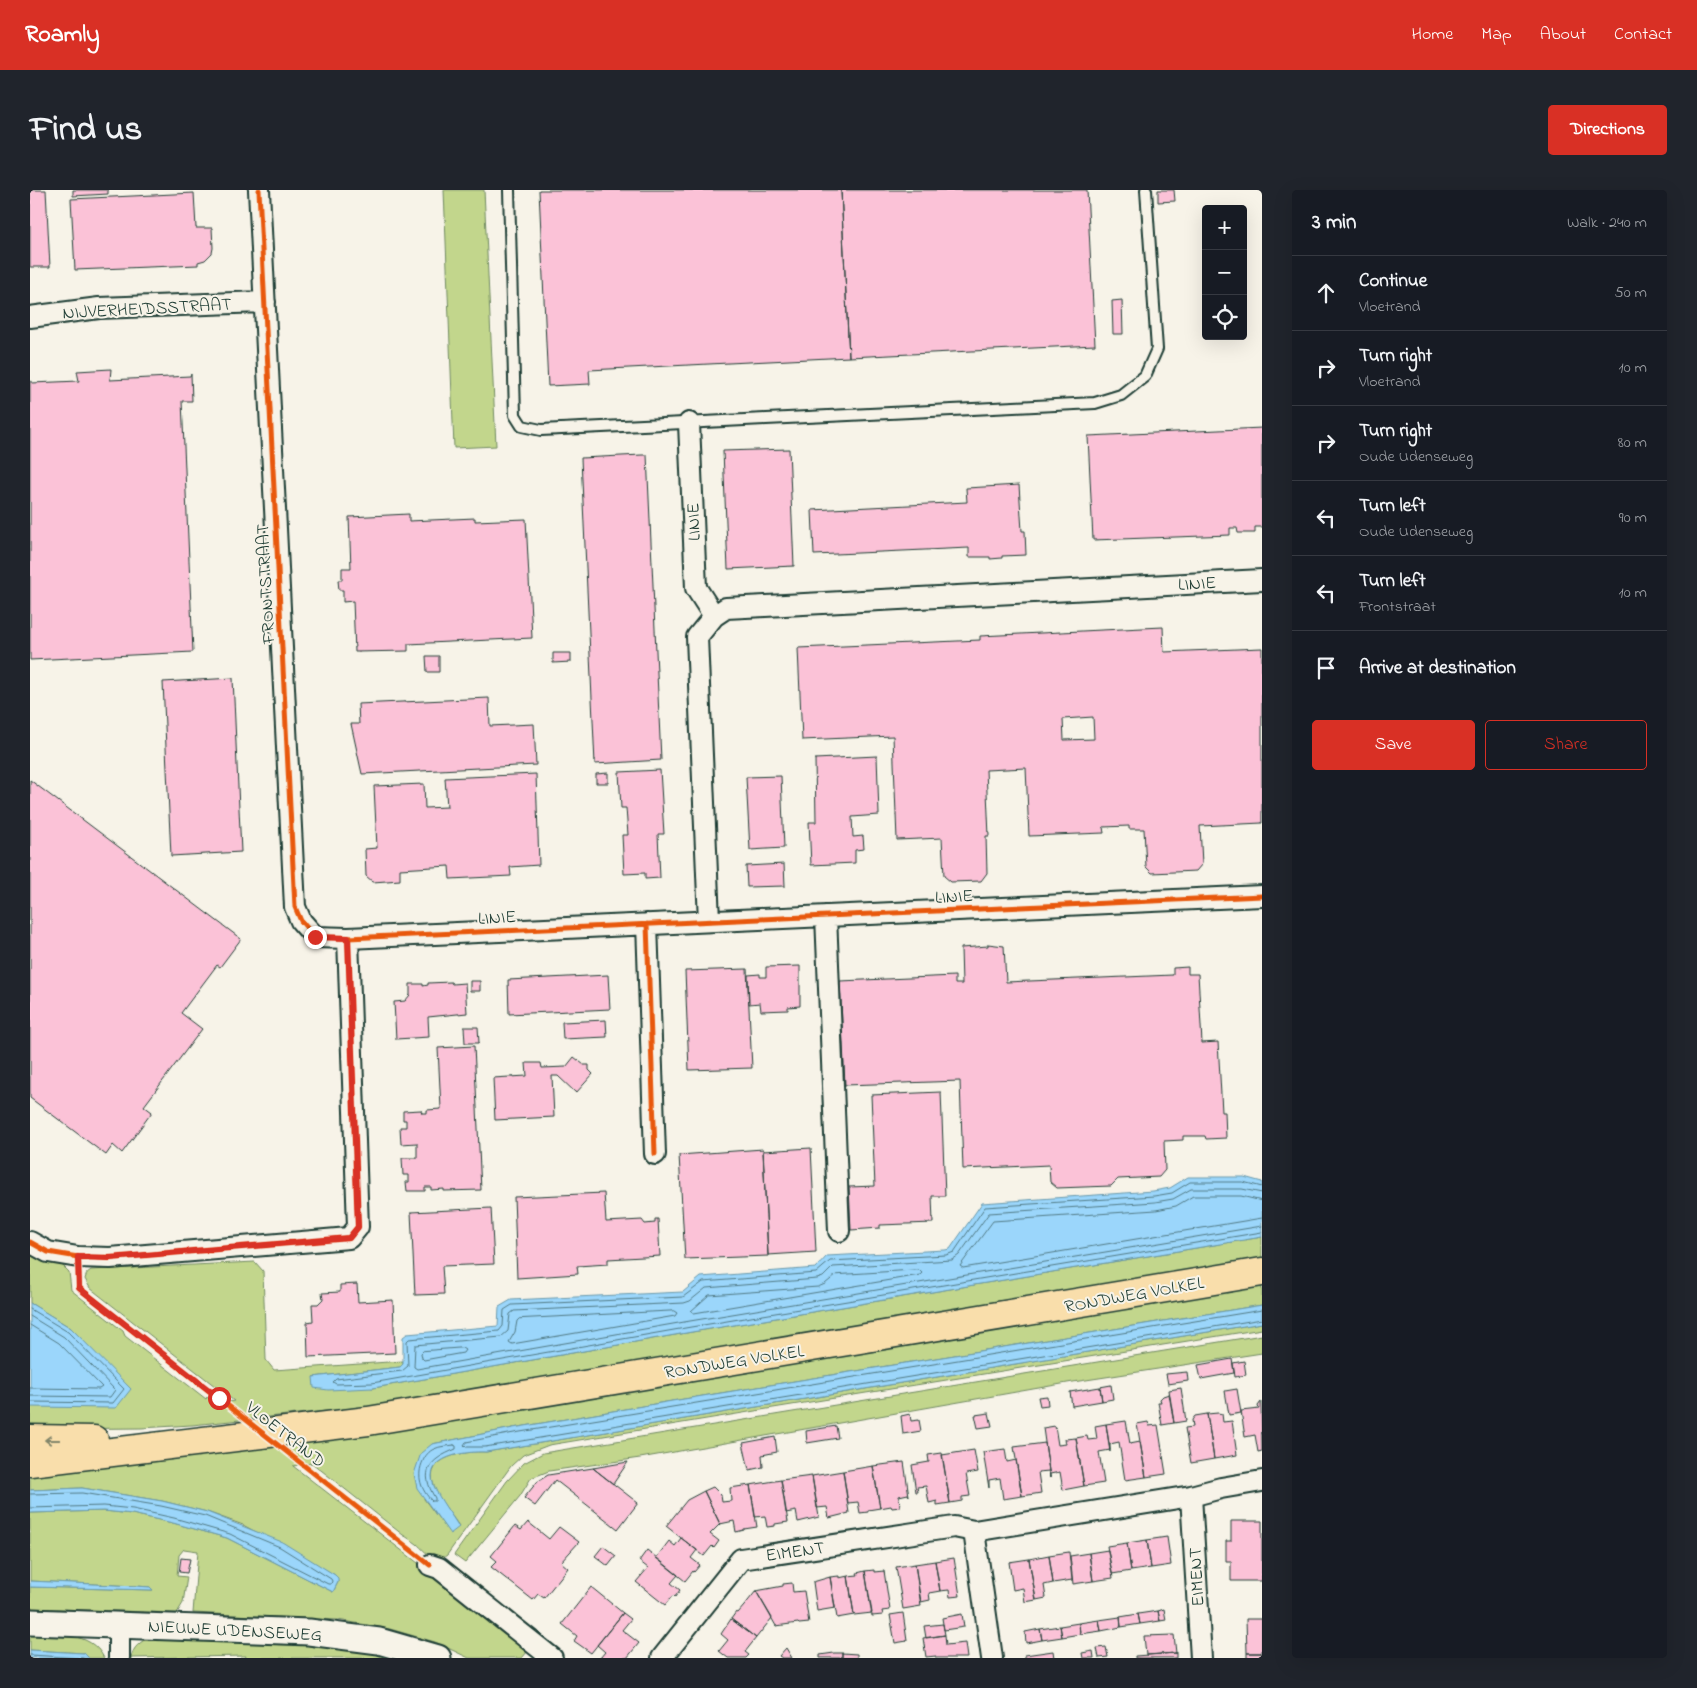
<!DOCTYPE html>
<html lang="en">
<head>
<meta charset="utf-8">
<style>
  body { margin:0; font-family:"Indie Flower",sans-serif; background:#20242c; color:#f1f3f6 }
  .controls { position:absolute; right:15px; top:15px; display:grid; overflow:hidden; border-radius:5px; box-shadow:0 5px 20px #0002 }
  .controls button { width:45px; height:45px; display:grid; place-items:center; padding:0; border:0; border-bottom:1px solid #363941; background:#171b24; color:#f1f3f6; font:25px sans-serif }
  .stop { position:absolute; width:15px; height:15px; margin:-11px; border:4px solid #d93025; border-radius:50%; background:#fff }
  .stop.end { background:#d93025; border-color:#fff; box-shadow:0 1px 5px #0008 }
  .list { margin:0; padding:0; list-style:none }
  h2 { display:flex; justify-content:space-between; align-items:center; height:65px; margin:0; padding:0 20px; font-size:21px }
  h2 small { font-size:16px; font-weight:400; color:#9ea1a6 }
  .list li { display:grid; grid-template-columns:32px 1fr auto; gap:15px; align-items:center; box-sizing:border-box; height:75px; padding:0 20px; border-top:1px solid #363941 }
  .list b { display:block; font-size:19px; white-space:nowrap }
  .list p { margin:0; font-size:16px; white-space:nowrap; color:#9ea1a6 }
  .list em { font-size:16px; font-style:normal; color:#9ea1a6 }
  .actions { display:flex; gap:10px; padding:15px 20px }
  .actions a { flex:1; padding:11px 0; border:1px solid #d93025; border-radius:5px; text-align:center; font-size:18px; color:#d93025 }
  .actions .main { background:#d93025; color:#fff }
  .icon { flex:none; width:28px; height:28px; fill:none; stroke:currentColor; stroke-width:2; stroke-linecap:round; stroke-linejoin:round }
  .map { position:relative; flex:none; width:1232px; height:1468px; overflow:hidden; border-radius:5px }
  header { display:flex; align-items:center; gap:30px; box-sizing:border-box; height:70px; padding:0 25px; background:#d93025; color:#fff }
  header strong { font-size:24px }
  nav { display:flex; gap:28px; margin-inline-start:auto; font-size:18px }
  .intro { display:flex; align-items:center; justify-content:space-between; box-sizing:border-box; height:120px; padding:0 30px }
  h1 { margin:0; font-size:35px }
  .button { padding:12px 22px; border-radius:5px; background:#d93025; color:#fff; font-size:18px; font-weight:700 }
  main { display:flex; gap:30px; padding:0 30px }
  aside { flex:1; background:#171b24; border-radius:5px; box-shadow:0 5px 20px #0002 }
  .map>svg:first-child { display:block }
</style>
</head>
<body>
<header>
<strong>Roamly</strong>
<nav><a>Home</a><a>Map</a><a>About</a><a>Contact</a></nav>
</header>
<div class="intro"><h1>Find us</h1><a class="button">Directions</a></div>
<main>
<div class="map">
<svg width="1232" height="1468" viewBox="0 0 1232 1468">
  <rect width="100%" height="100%" fill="#f7f3e8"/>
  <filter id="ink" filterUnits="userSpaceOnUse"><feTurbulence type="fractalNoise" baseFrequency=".02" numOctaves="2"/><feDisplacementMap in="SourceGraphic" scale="10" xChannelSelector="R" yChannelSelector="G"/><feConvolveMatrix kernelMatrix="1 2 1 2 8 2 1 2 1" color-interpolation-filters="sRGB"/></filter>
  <g filter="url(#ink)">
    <path fill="#c2d68c" stroke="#708a60" d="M414,0H454L466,256L424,258Z
      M1232,1047V1069L343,1216L162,1235L111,1238L0,1239V1212L41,1138L0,1113V1065L33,1076L39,1082L41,1100L93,1141L95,1146L176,1209L177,1207L186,1214L204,1211L60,1098L55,1089L57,1083L61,1080L225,1072L233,1081L236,1170L244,1180L373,1171V1175L370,1177L283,1187L343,1198L662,1142Z
      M1232,1096V1115L648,1210L483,1238L402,1254L394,1309L416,1338L429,1336C421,1324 409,1310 404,1296C393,1266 436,1261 456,1262L1232,1133V1139L737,1219L519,1255L493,1265L481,1276L417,1365C405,1375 396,1362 387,1354C383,1351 378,1348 373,1345L282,1273L263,1276L460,1429L498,1461L492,1468H439L405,1452L360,1439L308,1430L163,1423L168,1361L154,1359L149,1365L147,1386L157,1387L153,1413L147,1423L0,1418V1397L123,1400L120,1397L106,1396L0,1391V1323L74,1321L102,1324L143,1333L197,1348L303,1402L308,1392L305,1385L213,1335L177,1322L132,1311L52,1298L0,1300V1281C116,1274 231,1259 346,1243Z
      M1232,1145V1163L1043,1192L610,1268L519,1281L501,1288L490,1306L435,1373L424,1365L477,1291L494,1273L513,1263Z
      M0,1445C27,1446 60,1440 74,1468H59L54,1463L0,1460Z
      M120,1447L261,1453L330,1459L372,1468H215L216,1466L101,1468C103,1457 110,1452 120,1447Z"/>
    <path fill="#9bd6fb" stroke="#6999ab" d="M1158,987H1214L1232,992V1047L662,1142L343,1198L298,1200L284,1198L283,1187L370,1177L373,1174V1147L377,1144L468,1136L469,1117L481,1110L653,1102L671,1087L786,1078L797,1066L915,1060L920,1059L952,1013L1123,1001L1140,998Z
      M0,1113L41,1138L101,1199L86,1218L0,1217Z
      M1232,1115V1133L456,1262C436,1261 392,1266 404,1296C410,1310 421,1324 429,1337L420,1344L387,1298L384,1284L391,1263L402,1254L483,1238L648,1210Z
      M52,1298L132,1311L177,1322L252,1352L305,1385L308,1388V1392L303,1402L197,1348L143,1333L102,1324L74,1321L0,1323V1300Z
      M0,1391L106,1396L120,1397L123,1400L0,1397Z
      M0,1460L54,1463L59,1468H0Z"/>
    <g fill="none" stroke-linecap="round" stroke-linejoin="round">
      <path stroke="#517a84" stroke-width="1" d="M1232,997L1213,992H1160L1142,1003L1124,1006L955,1017L924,1062L916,1065L800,1071L786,1083L673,1092L653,1107L482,1115L474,1120L473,1136L469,1141L379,1149L377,1151L378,1176L372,1181L306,1189L303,1192L306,1194L342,1193L661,1137L1232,1042
        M1232,1003L1212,999H1161L1143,1009L1125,1012L959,1023L929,1065L922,1070L803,1077L793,1087L787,1089L676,1098L660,1111L654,1113L484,1121L480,1124L478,1141L471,1147L385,1155L384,1177L387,1179L660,1131L1232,1036
        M1232,1011L1211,1006H1163L1146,1016L1126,1020L963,1031L930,1076L933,1078L1232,1028
        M889,1080L892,1083L890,1085L664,1123L661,1121L679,1105L788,1097L795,1094L806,1085Z
        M0,1119L38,1142L94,1199L83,1213L0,1212
        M1232,1120L484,1243L436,1252L434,1255L436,1257H455L1232,1129
        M644,1121L647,1123L645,1126L482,1154L479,1152L485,1142L487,1131L489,1129Z
        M0,1126L34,1147L85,1200L80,1207L0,1206
        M0,1135L29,1153L72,1197L69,1199L0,1198
        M432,1158L435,1160L433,1163L394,1170L392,1168L391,1163L393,1161Z
        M424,1255L426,1256V1259C399,1270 389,1281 405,1308V1311H402C391,1300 386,1286 393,1271C395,1266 399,1261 404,1259C410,1256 418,1256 424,1255Z
        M0,1304L52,1303L131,1316L175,1326L250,1357L301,1389L302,1391L301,1394H298L200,1344L144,1328L103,1319L74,1316L0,1318
        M0,1465L53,1468"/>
    </g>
    <path fill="#fbc2d7" stroke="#1f3d34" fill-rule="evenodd" d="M0,0H16L20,77H0Z
      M43,0H78V4L43,6Z
      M509,0H811L819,167L559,180L560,194L518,196Z
      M811,0H1057L1065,155L819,167Z
      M1128,0H1144L1145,11L1128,12Z
      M164,3L166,38H182L183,58L182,63L175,70L168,72V75L45,80L41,9Z
      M1092,110L1093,144H1083L1082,111Z
      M81,179L80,190L160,186L161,184L162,211H152L163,462L0,470V192L2,191V193L49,191L47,181Z
      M1232,238V337H1225V343H1208L1207,338H1200V345L1063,350L1058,246Z
      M759,259L764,376L698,379L693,261Z
      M612,265H617L631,570L565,574L551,268Z
      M989,295L992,341H995L996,365L972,366V368L960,369V367H939V358L784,365L782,320L937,312L936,298Z
      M379,324V331L445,328V331L496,329L502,448L378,454V461L325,462L323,411L313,412V400H309L308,390H312V378H321L319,327Z
      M1133,437L1134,462L1232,458V633L1170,636L1172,674L1166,681L1122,683L1116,677L1114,639H1099V636L1073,637L1074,643L999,646L996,578L956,580L959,646H956L957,683L951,691L921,692L914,686L912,648L867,650L863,546L772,550L768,458L950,450V446ZM1063,527L1064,549L1034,550L1033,529Z
      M523,463H541V472L523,473Z
      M396,466H409V482H397Z
      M203,488L211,662L141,666L133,492Z
      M459,508L460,536L504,534L506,575L332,584L321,534H329L328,514Z
      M847,566L849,625L822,627L823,647L833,646L834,659L825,660V673L781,675L779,632H786L785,569Z
      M630,580L634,644H628L630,688L615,689V683L594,684L592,645H598L596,618H591L589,582Z
      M578,583V593H566V584Z
      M506,584L509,675L480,677L481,686L420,689L419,676L370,679V690L343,692L336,686L335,659L347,658L344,596L394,594L395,618L417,617L415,588Z
      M751,586L754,658L720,660L716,587Z
      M0,590L211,749L190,777L187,775L151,823L172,839L114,916L122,922L92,963L83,955L76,965L0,908Z
      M754,674L755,696L717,697L716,676Z
      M958,754L974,756L976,792L1143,785V778L1158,777V784H1168L1172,853L1188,852L1192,922H1195L1196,948L1176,949L1175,946H1153V950L1134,951L1135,980L1129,987L1088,989L1081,996L1027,998L1020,992L1019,975L933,979L930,891L815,895L810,791L925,786V794H932L931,758L958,756Z
      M770,776V816L758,817V820L731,821L730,813L719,814L718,785L730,784V787H736V777Z
      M717,779L722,878L659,880L655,781Z
      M578,785L580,819L479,824L478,790Z
      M440,791H450V801H440Z
      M421,792L422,794L435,793L437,823L398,827L399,847L366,849L364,812L375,811L380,805V794H393V796L398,795V793Z
      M576,830L577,847L533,849L532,832Z
      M434,837H448L449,853H435Z
      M444,856L451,1000L414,1001V999L401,1000V997H395V1001H377L376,992H379V985H373L372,968H387V953L371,954L370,937H376V930H373V921L391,920L392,923H397V920L411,919L408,858Z
      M544,867L554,875H559V880L563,884L546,903L528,886H522L524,927L465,930L463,888L497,886L496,873H511L512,878L536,877Z
      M911,902L915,1006H902L903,1033L850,1035V1038L821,1040L819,997L845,996L841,905Z
      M781,958L786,1062L738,1065L733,961Z
      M733,959L738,1066L655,1069L649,965Z
      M574,1003L576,1032L612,1030L615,1034L625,1033V1029H628L630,1066L578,1069V1074L547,1076L548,1084L487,1088L484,1007Z
      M461,1018L464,1074L412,1076L414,1104L385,1105L381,1022Z
      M327,1094L328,1112L363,1110L365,1163L278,1167L277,1132L283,1131L282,1114H288L293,1109L292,1103L310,1102V1095Z
      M1202,1169L1204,1183L1171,1189L1168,1175Z
      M1214,1171L1216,1185L1205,1187L1203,1173Z
      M1157,1182L1158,1191L1138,1194L1136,1184Z
      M1081,1195L1083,1209L1072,1211L1070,1197Z
      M1070,1197L1072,1211L1042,1216L1040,1202Z
      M1151,1198L1156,1231L1144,1233L1139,1200Z
      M1207,1199L1211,1223L1199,1225L1195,1201Z
      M1139,1204L1144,1233L1132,1235L1128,1212H1131L1130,1209L1133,1206Z
      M1017,1206L1018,1215L1010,1216L1008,1207Z
      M1231,1212L1232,1261L1228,1262L1225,1245L1215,1247L1211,1221L1229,1219L1228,1216Z
      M959,1223L962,1236L948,1238L945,1225Z
      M1188,1223L1192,1224L1193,1232L1202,1231L1207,1265L1184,1269L1177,1224Z
      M880,1224L881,1231L889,1230L891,1241L873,1244L871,1226Z
      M1177,1224L1184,1269L1161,1273L1155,1238L1163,1237L1162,1230L1165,1226Z
      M1096,1231L1100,1254L1110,1252L1116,1287L1095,1290L1089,1252L1080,1254V1262L1076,1234Z
      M1118,1232L1119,1236L1128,1235L1136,1284L1116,1287L1107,1234Z
      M1076,1234L1080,1260L1069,1262L1074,1293L1054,1296L1046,1248L1057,1246L1058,1250L1067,1249L1065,1236Z
      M806,1236L808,1248L777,1253L776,1241Z
      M1025,1236L1028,1255L1036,1254L1035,1249L1046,1248L1054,1296L1033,1300L1030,1282L1020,1284V1288L1013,1238Z
      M745,1247L747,1262L732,1265L733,1277L719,1280L713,1253Z
      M1015,1253L1020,1288L1019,1281L1008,1282L1011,1303L992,1306L984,1257Z
      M975,1259L977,1272L986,1270L992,1306L973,1309L970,1288L959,1290V1298L953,1262Z
      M944,1260L948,1282L936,1284L940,1306L932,1307V1311L920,1313L912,1265Z
      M912,1263L920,1313L907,1315V1311L899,1313L896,1296L887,1297L888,1302H886L882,1275L899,1272L898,1265Z
      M598,1272L583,1294L563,1278Z
      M874,1272L879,1306L878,1304L869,1306L870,1317L862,1318L861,1316L850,1318L843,1276Z
      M843,1276L850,1318L838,1320V1322L830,1323L828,1312L818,1313L813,1281Z
      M563,1278L608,1313L588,1339L525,1290L505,1316L494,1308L507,1292L518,1285Z
      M813,1281L819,1323L799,1328L797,1317L787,1318L782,1286Z
      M782,1286L789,1327L768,1332L766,1321L756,1323L751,1290Z
      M751,1290L758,1332L745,1334V1336L737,1337L735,1326L725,1327L720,1295Z
      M720,1295L727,1337L714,1339V1340L706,1342L704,1331L690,1334L674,1301L683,1297L691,1305L692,1312L701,1311L700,1298Z
      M674,1301L690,1334L680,1344L689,1351L684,1358L682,1356L674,1366L636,1336L657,1310Z
      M1201,1331H1232V1391H1201V1371H1196V1351H1201Z
      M498,1332L519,1349L529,1337L549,1352L531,1372L538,1378L514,1408L508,1404L503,1410L461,1377L467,1371L461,1366L485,1336L491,1340Z
      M1137,1347L1141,1375L1121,1378L1117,1350Z
      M651,1348L667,1360L661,1368L670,1375L664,1382L663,1381L655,1391L626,1368L639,1351L645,1356Z
      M1117,1350L1121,1378L1101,1381L1097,1353Z
      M1097,1353L1101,1381L1082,1384L1077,1356Z
      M573,1356L586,1366L578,1376L565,1366Z
      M617,1360L648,1385L641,1393L650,1400L645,1407L643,1405L635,1415L606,1392L618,1378L609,1371Z
      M1078,1360L1083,1388L1063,1391L1059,1363Z
      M1039,1362L1042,1390L1023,1393L1019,1365Z
      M1059,1363L1063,1391L1043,1394L1040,1366Z
      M1019,1365L1023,1393L1014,1395L1016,1408L1006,1410L999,1369Z
      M151,1368L160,1369L157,1383L149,1382Z
      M924,1368L930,1406L920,1407L919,1400L910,1401L905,1371Z
      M999,1369L1006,1410L995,1412L993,1398L983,1400L979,1372Z
      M905,1371L910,1401L899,1403L900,1410L891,1412L885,1374Z
      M885,1374L891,1416L873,1419L866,1377Z
      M844,1380V1382L854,1381L860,1420L852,1421L853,1425L842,1426L835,1381Z
      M835,1381L842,1423L824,1425L818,1386L828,1385L827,1383Z
      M809,1386V1388L818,1386L824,1425L807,1428L800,1387Z
      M800,1387L805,1418L787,1421L783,1392Z
      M762,1393L763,1402L774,1401L779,1433L769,1434L768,1433L746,1436L726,1401L753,1396V1394Z
      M561,1397L593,1423L561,1463L544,1451L547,1446L532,1434Z
      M726,1401L742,1428L726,1448L701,1429L706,1422L708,1423L714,1416Z
      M1134,1419L1136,1430L1130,1431L1128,1421Z
      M1128,1421L1130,1431L1110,1434L1108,1424Z
      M593,1423L601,1429L592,1440L609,1453L597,1468H570L575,1462L567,1455Z
      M873,1423L877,1451L865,1453L860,1425Z
      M932,1424L934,1437L914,1440L912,1428Z
      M1108,1424L1110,1434L1091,1437L1090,1427Z
      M1090,1427L1091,1437L1071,1441L1069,1430Z
      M701,1429L726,1448L715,1462L719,1465L716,1468H698L689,1461L698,1450L691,1444Z
      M1216,1429H1232V1463H1217Z
      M1069,1430L1071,1441L1050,1444L1049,1433Z
      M1049,1433L1050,1444L1032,1447L1030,1436Z
      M913,1434L915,1445L896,1448L894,1436Z
      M1030,1436L1032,1447L1012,1450L1010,1439Z
      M1010,1439L1012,1450L996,1453L995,1442Z
      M915,1445L916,1455L935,1453L937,1468H906V1466L896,1467L893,1448Z
      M1144,1445L1146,1463L1116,1465L1114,1446Z
      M1076,1457L1078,1467L1069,1468L1067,1458Z
      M756,1458L762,1468H752L749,1466Z
      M1023,1461L1024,1468H995V1465Z
      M1063,1461L1064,1468H1053L1052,1463Z
      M804,1463H812V1468H790V1465Z
      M812,1463L827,1464V1468H812Z
      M1146,1463V1468H1105V1466Z
      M1217,1463H1232V1468H1217Z"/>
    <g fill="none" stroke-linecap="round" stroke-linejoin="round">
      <defs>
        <path id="service" d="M479,0L485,225L492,236L511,240L1065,213L1091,205L1115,186L1127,159L1116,0"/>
        <path id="minor" d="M229,0L265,717L271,731L285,747L318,748L1232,706
          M0,127L69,118L235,112
          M659,233L666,398L684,426
          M796,726L809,1041
          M679,731L667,447L684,426L696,418L1232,390
          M617,734L625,964
          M0,1052L18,1062L48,1067L80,1068L319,1048L328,1037L318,748
          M1161,1306L1171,1468
          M944,1341L962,1468
          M400,1375L409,1378L522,1468
          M89,1435V1468
          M632,1468L711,1369L924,1337L944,1341L1161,1306L1191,1298L1232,1291"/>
        <path id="tertiary" d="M0,1432L279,1442L349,1451L408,1468"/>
        <path id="primary" d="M0,1249L64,1250
          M0,1272L338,1231L1232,1082"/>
      </defs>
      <use href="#service" stroke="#1f3d34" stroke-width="14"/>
      <use href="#minor" stroke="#1f3d34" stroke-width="24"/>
      <use href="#tertiary" stroke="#1f3d34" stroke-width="29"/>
      <use href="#primary" stroke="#1f3d34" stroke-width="31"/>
      <use href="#service" stroke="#f7f3e8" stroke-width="10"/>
      <use href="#minor" stroke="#f7f3e8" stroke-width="20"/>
      <use href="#tertiary" stroke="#f7f3e8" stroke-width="25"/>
      <use href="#primary" stroke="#f9deab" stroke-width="28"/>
      <defs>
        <path id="cycleway" d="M229,0L265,717L271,731L285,747L318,748L1232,706
          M617,734L625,964
          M0,1052L18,1062L48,1067L80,1068L319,1048L328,1037L318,748
          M48,1067L49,1098L400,1375"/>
      </defs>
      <use href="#cycleway" stroke="#f7f3e8" stroke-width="8"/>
      <use href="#cycleway" stroke="#e8590c" stroke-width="5"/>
    </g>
    <defs><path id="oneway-shaft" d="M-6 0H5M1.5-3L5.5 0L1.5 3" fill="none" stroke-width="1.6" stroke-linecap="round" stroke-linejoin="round" transform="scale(1.25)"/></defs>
    <use stroke="#81856a" href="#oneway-shaft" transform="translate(22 1250) rotate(-180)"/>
  </g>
  <g fill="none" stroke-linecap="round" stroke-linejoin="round" filter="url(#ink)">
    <path stroke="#d93025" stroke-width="6" d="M189,1208L49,1098L48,1067L80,1068L319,1048L328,1037L318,748L285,747"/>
  </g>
  <g text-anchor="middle" stroke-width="4" stroke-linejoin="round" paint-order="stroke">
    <g font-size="18" fill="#1f3d34" stroke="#f7f3e8">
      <text transform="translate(117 118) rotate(-3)" y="6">NIJVERHEIDSSTRAAT</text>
      <text transform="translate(663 332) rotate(-92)" y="6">LINIE</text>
      <text transform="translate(1167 393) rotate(-3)" y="6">LINIE</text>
      <text transform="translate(235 394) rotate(-93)" y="6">FRONTSTRAAT</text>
      <text transform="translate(924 706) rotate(-3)" y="6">LINIE</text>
      <text transform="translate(467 727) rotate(-3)" y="6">LINIE</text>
      <text transform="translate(1104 1104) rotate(-10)" y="6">RONDWEG VOLKEL</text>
      <text transform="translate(704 1171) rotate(-9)" y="6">RONDWEG VOLKEL</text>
      <text transform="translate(256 1244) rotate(38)" y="6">VLOETRAND</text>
      <text transform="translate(765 1361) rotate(-8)" y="6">EIMENT</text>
      <text transform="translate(1166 1387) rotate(-93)" y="6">EIMENT</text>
      <text transform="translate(205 1440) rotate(3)" y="6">NIEUWE UDENSEWEG</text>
    </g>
  </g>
</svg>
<div class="controls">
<button>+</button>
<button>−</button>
<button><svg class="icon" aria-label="locate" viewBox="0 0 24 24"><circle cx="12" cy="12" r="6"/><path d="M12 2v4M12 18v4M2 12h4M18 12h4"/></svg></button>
</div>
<div class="stop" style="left:189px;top:1208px"></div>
<div class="stop end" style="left:285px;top:747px"></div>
</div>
<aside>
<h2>3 min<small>Walk · 240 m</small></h2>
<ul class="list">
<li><svg class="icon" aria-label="ahead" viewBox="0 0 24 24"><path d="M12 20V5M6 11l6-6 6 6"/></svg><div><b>Continue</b><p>Vloetrand</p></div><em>50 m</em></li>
<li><svg class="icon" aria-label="right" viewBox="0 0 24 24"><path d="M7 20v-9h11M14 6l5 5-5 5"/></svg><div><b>Turn right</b><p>Vloetrand</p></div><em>10 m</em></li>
<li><svg class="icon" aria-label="right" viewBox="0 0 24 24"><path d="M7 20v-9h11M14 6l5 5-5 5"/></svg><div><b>Turn right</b><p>Oude Udenseweg</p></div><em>80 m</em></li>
<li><svg class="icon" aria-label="left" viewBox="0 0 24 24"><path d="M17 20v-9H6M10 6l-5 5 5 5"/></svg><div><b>Turn left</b><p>Oude Udenseweg</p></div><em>90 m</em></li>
<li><svg class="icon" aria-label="left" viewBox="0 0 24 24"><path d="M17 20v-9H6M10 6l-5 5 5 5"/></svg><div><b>Turn left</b><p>Frontstraat</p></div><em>10 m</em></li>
<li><svg class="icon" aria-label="arrive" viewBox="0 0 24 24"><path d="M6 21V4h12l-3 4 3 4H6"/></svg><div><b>Arrive at destination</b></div></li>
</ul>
<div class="actions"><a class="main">Save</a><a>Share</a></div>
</aside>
</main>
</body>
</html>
